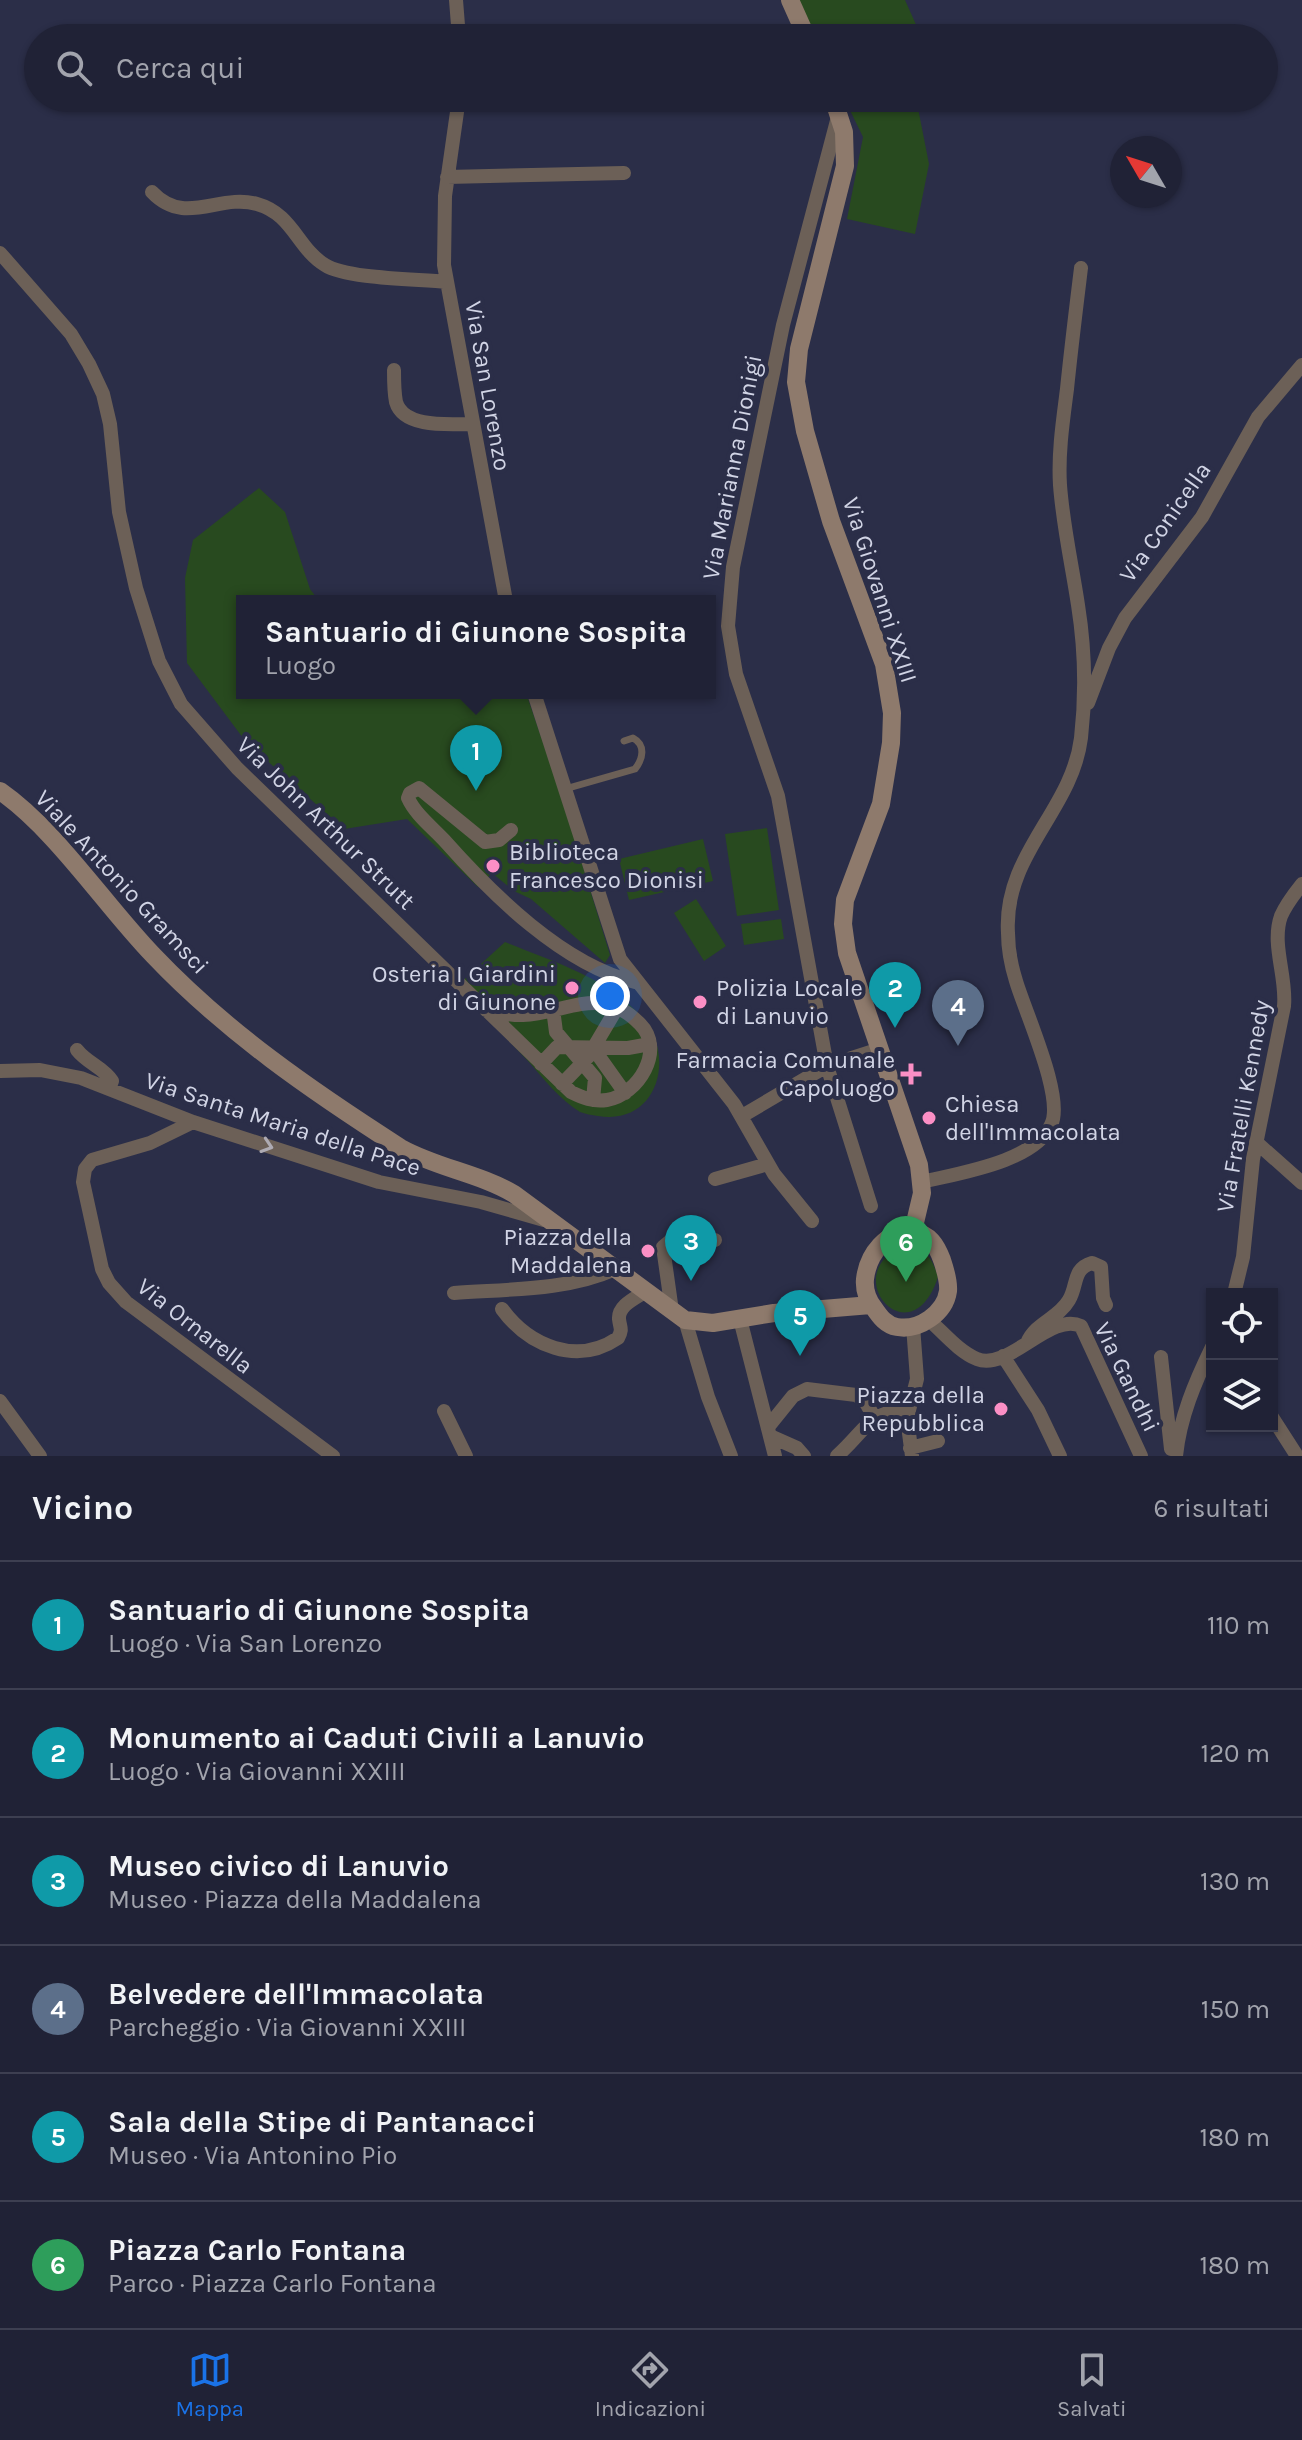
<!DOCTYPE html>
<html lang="it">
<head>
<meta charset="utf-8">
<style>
  body { margin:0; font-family:Karla,sans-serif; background:#282a3e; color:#f1f3f6 }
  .controls { position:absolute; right:24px; bottom:24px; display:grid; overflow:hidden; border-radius:0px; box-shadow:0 2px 6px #0004 }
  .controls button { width:72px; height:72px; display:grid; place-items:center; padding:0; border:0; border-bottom:2px solid #3d3f51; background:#202236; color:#f1f3f6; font:40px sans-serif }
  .compass { position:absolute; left:1110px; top:136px; width:72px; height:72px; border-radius:50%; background:#202236; box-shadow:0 2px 6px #0004; rotate:309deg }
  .you { position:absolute; left:610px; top:996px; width:28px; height:28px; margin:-20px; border:6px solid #fff; border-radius:50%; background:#1a73e8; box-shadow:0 0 0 12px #1a73e833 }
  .badge { display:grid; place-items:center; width:52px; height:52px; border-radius:50%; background:#1a73e8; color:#fff; font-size:26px; font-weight:700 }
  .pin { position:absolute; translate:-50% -66px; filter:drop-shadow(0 2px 4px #0008) }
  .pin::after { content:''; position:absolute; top:42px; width:28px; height:24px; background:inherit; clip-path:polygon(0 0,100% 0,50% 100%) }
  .popup { position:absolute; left:236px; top:595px; width:480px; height:104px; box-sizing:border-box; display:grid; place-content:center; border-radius:0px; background:#202236; filter:drop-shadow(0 2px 6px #0005); font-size:26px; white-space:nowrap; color:#a2a4ad }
  .popup b { font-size:30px; color:#f1f3f6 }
  .popup::after { content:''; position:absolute; left:50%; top:100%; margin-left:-16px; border:16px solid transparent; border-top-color:#202236 }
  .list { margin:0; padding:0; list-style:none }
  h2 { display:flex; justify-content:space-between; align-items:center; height:104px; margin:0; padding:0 32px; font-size:34px }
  h2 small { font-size:26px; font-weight:400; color:#a2a4ad }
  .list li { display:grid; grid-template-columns:52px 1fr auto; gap:24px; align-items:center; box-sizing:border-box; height:128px; padding:0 32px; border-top:2px solid #3d3f51 }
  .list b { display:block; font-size:30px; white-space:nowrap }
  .list p { margin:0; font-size:26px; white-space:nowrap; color:#a2a4ad }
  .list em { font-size:26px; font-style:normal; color:#a2a4ad }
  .icon { flex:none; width:44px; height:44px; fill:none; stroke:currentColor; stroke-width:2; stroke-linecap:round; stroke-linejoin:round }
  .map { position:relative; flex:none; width:1302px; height:1456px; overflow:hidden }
  .search { position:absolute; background:#202236; box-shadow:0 2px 6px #0004; left:24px; right:24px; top:24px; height:88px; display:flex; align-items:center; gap:20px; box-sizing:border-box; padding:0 28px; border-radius:44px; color:#a2a4ad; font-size:30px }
  .sheet { height:872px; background:#202236 }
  nav { display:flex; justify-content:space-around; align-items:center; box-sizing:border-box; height:112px; border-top:2px solid #3d3f51; background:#202236; font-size:22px; color:#a2a4ad }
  nav a { display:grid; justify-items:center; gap:4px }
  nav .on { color:#1a73e8 }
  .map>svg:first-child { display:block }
</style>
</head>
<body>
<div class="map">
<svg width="1302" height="1456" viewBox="0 0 1302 1456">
  <rect width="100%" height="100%" fill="#2b2e48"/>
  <path fill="#284a1f" d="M796,0H905L922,38H815Z
    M844,98H916L929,164L915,234L847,219L863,137Z
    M259,488L285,512L310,589L319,601H242V693H526L561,795L610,955L605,963L531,899L514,891L492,873L478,887L407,819L344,829L246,742L187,663L185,578L193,540Z
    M767,828L779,910L737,916L725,834Z
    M703,839L713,881L629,900L619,859Z
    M696,899L726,946L704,961L674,913Z
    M781,919L784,939L744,945L741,924Z
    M505,942C554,962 606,977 642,1017C677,1057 657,1126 598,1116C592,1115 585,1114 580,1112C560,1100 543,1078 528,1061C504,1036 481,1010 458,985Z
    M903,1246C925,1247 932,1257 938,1277C911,1360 836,1275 903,1246Z"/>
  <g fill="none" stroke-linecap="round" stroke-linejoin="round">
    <path stroke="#6c6057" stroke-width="7" d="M565,789L635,769C643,759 646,745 633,738L624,741"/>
    <path stroke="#6c6057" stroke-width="14" d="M456,0L459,38
      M459,98L445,196L444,265L506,601
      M839,113L783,325L733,567L728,626L736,674L778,796L827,1066L871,1206
      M447,177L624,173
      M152,192C185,227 219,193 257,204C293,214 297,248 325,265C347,279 417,279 446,282
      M0,253L71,334L89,364L103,394L110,424L119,512L136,588L159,661L181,704L237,768L571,1092C583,1098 593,1102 607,1100C638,1095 666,1050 640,1024C601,984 568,1013 523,1015C511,1016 498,1012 486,1010
      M394,370C394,380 394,392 396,402C404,429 451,424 472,424
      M534,693L620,959L734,1104L774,1174L812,1221
      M1088,703L1109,648L1125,618L1202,517L1258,417L1302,365
      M511,830L499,840L485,842L419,788L410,793L408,798C415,814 432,827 444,840C492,894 563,965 635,982
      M553,1009L556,1032L595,1078L593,1100
      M593,1048L625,1093
      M77,1050C87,1063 104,1068 112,1081L109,1089
      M541,1064L557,1047L628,1048L650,1044
      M0,1071L40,1070L81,1078L193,1122L379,1182L481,1202L544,1220
      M562,1084L588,1057L617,1008
      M742,1116L827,1066L880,1049
      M193,1122L150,1143L92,1160L85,1169L83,1182L102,1269L109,1283L126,1302L333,1456
      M1256,1142L1302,1183
      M715,1179L768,1164
      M922,1182C959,1173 1034,1162 1051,1125C1065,1098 1025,1012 1016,981C1011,965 1008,949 1008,933C1003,854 1072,811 1081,738C1086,694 1085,649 1078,605C1072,565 1063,526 1060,485C1058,453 1063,420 1067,389C1071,349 1076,309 1081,268
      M454,1293C507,1289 566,1291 615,1269
      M1234,1294L1243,1257L1253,1159L1284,1006C1287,977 1271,944 1281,916C1286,904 1294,894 1302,884
      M502,1309C529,1346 577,1366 618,1338C623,1329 620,1328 619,1319C618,1305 636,1298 646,1291
      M672,1311L663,1247L674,1238L715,1240
      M740,1319L775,1456
      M685,1320L708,1397L731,1456
      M929,1320C943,1332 959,1352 977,1359C1008,1372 1051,1311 1081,1326L1141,1456
      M1027,1343C1036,1322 1058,1319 1069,1300C1078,1285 1072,1269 1092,1263L1101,1267L1103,1298L1106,1305
      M1003,1356L1038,1410L1060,1456
      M1161,1357L1171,1449
      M0,1401L40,1456
      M444,1411L466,1456
      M1272,1417L1297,1456
      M768,1427L793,1396L807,1389L856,1395L865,1401L874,1417
      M770,1436L797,1448L804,1456
      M910,1448L938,1441
      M837,1456C867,1429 865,1415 908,1408
      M912,1456L907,1418L917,1379L913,1326
      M1176,1456C1180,1417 1195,1382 1212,1347"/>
    <path stroke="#8e7a6c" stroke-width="18" d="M790,0L807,38
      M833,98L844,132L845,166L799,349L796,382L805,431L831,521L884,664L892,713L891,743L881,804L845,900L843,924L847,953L919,1165L922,1193L913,1231
      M0,791C56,830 104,904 153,955C226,1032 312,1091 401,1148C437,1168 478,1173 514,1194L685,1320L713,1323L774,1313L871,1305
      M913,1231C930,1235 936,1244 942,1260C945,1269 949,1281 948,1291C945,1313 919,1331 897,1327C886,1325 880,1317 874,1308C867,1299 864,1290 865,1279C868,1254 886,1231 913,1231Z"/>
  </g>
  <defs><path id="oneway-chevron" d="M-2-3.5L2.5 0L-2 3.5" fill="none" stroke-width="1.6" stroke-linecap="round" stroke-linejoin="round" transform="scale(2)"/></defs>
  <use stroke="#aeabb3" href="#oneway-chevron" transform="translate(267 1146) rotate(18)"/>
  <g fill="#fb8fc5" stroke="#2b2e48" stroke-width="3">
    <circle cx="493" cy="866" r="8"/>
    <circle cx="572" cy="988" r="8"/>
    <circle cx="700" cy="1002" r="8"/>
    <path d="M907 1062h8v8h8v8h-8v8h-8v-8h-8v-8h8z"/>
    <circle cx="929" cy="1118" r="8"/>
    <circle cx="648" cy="1251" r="8"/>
    <circle cx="1001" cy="1409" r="8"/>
  </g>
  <g text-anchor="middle" stroke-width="8" stroke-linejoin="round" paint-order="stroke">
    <g font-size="24" fill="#d1d4e5" stroke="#2b2e48">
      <text transform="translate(488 386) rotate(80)" y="8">Via San Lorenzo</text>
      <text transform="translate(732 467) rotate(-79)" y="8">Via Marianna Dionigi</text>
      <text transform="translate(1165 522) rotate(-55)" y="8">Via Conicella</text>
      <text transform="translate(880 590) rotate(72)" y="8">Via Giovanni XXIII</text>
      <text transform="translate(326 823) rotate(44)" y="8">Via John Arthur Strutt</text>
      <text transform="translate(122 882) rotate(47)" y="8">Viale Antonio Gramsci</text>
      <text transform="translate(1243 1106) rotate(-80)" y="8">Via Fratelli Kennedy</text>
      <text transform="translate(283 1124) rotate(18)" y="8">Via Santa Maria della Pace</text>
      <text transform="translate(195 1326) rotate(38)" y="8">Via Ornarella</text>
      <text transform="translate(1127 1377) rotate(64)" y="8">Via Gandhi</text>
    </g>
    <g font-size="24" fill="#d1d4e5" stroke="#2b2e48" text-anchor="end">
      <text x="509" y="860" text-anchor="start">Biblioteca<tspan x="509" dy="28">Francesco Dionisi</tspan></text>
      <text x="556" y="982">Osteria I Giardini<tspan x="556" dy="28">di Giunone</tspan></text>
      <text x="716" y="996" text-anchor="start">Polizia Locale<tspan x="716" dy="28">di Lanuvio</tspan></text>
      <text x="895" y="1068">Farmacia Comunale<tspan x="895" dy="28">Capoluogo</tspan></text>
      <text x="945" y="1112" text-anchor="start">Chiesa<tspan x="945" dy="28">dell'Immacolata</tspan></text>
      <text x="632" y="1245">Piazza della<tspan x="632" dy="28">Maddalena</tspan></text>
      <text x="985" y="1403">Piazza della<tspan x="985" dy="28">Repubblica</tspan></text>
    </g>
  </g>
</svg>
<div class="controls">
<button><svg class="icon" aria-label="locate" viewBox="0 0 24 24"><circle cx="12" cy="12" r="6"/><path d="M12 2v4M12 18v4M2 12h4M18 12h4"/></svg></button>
<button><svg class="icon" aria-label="layers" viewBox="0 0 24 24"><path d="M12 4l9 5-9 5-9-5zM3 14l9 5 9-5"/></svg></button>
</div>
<svg class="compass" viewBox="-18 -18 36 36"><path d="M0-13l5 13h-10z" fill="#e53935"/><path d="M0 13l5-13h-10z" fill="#a2a4ad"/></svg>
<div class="you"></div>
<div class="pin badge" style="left:476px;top:791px;background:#0f9aa8">1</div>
<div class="popup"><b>Santuario di Giunone Sospita</b>Luogo</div>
<div class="pin badge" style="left:895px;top:1028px;background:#0f9aa8">2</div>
<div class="pin badge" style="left:691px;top:1281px;background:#0f9aa8">3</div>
<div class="pin badge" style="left:958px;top:1046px;background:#5c6f8a">4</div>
<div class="pin badge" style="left:800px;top:1356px;background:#0f9aa8">5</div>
<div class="pin badge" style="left:906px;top:1282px;background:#2e9e5b">6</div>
<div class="search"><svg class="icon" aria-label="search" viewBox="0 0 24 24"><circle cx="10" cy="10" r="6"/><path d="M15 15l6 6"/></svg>Cerca qui</div>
</div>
<section class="sheet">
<h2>Vicino<small>6 risultati</small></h2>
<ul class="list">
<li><span class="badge" style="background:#0f9aa8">1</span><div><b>Santuario di Giunone Sospita</b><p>Luogo · Via San Lorenzo</p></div><em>110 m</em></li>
<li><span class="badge" style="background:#0f9aa8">2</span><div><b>Monumento ai Caduti Civili a Lanuvio</b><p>Luogo · Via Giovanni XXIII</p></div><em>120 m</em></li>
<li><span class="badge" style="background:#0f9aa8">3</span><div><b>Museo civico di Lanuvio</b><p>Museo · Piazza della Maddalena</p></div><em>130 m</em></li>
<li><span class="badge" style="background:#5c6f8a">4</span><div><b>Belvedere dell'Immacolata</b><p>Parcheggio · Via Giovanni XXIII</p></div><em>150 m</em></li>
<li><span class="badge" style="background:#0f9aa8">5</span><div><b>Sala della Stipe di Pantanacci</b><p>Museo · Via Antonino Pio</p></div><em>180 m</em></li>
<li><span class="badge" style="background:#2e9e5b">6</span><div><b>Piazza Carlo Fontana</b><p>Parco · Piazza Carlo Fontana</p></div><em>180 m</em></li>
</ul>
</section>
<nav>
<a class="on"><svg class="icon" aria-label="map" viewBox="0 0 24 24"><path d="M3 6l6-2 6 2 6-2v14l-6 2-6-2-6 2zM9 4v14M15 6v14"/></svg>Mappa</a>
<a><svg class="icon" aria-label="directions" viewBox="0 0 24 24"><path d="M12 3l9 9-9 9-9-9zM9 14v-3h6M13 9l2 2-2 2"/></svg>Indicazioni</a>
<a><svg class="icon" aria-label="saved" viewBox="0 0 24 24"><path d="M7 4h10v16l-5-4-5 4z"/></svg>Salvati</a>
</nav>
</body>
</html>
